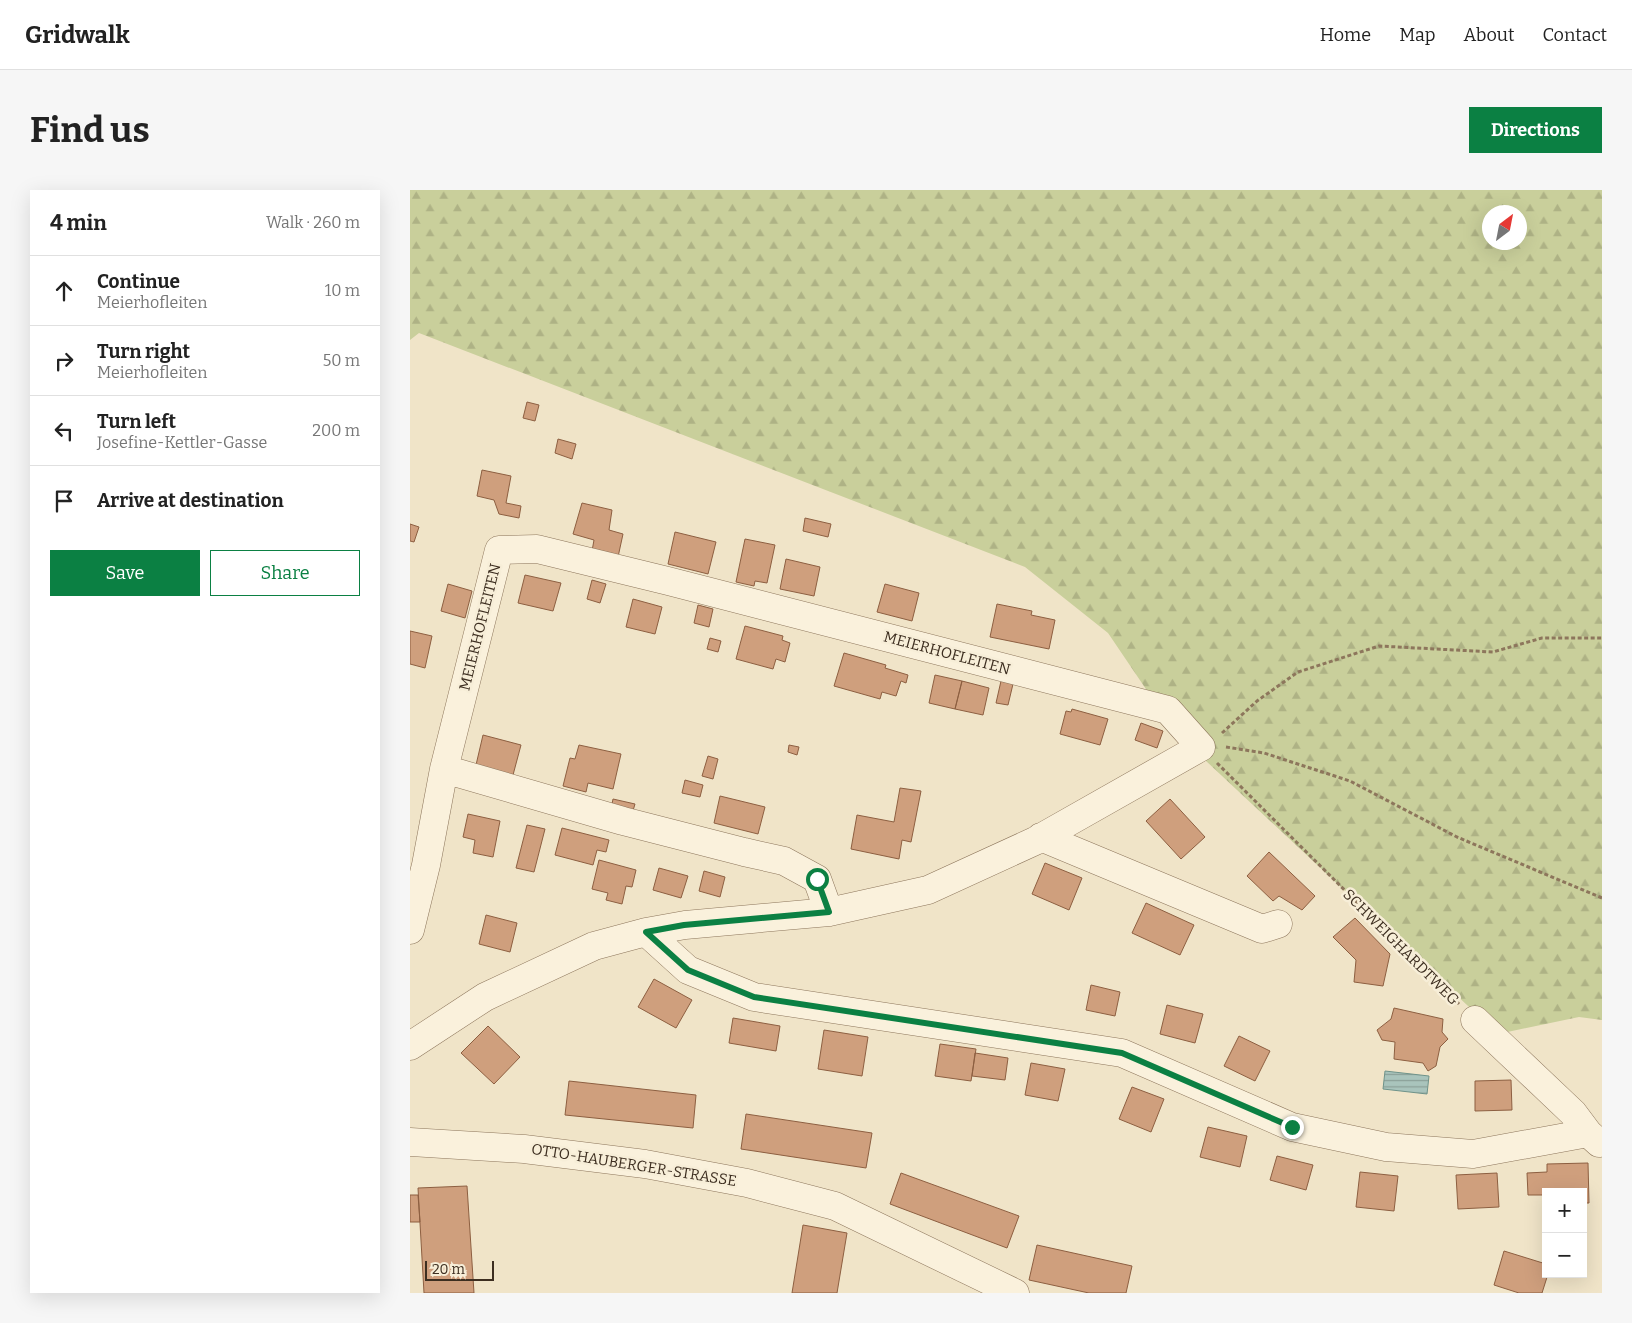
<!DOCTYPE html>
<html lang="en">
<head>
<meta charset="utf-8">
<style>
  body { margin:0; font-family:Bitter,serif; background:#f6f6f6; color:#222 }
  .controls { position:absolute; right:15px; bottom:15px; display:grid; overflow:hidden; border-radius:0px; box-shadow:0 5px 20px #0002 }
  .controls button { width:45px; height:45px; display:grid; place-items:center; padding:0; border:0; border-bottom:1px solid #e0e0e0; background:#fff; color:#222; font:25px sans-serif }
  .compass { position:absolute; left:1072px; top:15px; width:45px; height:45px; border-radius:50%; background:#fff; box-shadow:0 5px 20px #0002; rotate:32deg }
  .scale { position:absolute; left:15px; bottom:12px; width:69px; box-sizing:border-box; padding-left:5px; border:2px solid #3d2e20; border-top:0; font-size:14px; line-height:18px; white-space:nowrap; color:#3d2e20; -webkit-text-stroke:4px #f7eed8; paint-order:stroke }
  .stop { position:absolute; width:15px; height:15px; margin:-11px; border:4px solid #0b8043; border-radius:50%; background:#fff }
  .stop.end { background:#0b8043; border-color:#fff; box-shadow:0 1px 5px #0008 }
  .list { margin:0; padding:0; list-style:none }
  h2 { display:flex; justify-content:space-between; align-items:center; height:65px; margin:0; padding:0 20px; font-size:21px }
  h2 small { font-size:16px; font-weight:400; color:#767676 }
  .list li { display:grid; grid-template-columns:32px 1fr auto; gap:15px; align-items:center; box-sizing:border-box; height:70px; padding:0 20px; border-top:1px solid #e0e0e0 }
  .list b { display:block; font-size:19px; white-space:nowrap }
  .list p { margin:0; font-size:16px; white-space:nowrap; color:#767676 }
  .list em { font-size:16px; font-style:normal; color:#767676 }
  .actions { display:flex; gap:10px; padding:15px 20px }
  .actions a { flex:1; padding:11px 0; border:1px solid #0b8043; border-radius:0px; text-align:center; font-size:18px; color:#0b8043 }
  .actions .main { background:#0b8043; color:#fff }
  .icon { flex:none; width:28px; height:28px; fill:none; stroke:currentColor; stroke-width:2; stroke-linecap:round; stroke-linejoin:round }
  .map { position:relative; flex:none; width:1192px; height:1103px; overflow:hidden; border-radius:0px }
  header { display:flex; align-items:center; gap:30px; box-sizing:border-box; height:70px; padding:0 25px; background:#fff; border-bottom:1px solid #e0e0e0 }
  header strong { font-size:24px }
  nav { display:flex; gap:28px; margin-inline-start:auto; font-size:18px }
  .intro { display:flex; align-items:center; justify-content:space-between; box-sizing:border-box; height:120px; padding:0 30px }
  h1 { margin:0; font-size:35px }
  .button { padding:12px 22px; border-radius:0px; background:#0b8043; color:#fff; font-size:18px; font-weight:700 }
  main { display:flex; gap:30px; padding:0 30px }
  aside { flex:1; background:#fff; border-radius:0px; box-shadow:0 5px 20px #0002 }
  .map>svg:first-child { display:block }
</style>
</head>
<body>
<header>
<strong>Gridwalk</strong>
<nav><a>Home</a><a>Map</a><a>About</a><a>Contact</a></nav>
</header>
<div class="intro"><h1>Find us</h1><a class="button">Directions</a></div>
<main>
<aside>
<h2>4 min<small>Walk · 260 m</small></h2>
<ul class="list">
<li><svg class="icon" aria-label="ahead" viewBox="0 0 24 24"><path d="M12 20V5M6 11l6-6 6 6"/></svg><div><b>Continue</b><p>Meierhofleiten</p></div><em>10 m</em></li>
<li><svg class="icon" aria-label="right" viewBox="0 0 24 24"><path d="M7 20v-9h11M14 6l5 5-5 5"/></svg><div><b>Turn right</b><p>Meierhofleiten</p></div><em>50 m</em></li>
<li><svg class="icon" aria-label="left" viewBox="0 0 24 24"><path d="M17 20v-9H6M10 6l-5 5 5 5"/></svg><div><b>Turn left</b><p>Josefine-Kettler-Gasse</p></div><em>200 m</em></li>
<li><svg class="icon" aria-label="arrive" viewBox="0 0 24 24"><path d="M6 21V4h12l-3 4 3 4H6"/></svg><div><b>Arrive at destination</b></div></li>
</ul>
<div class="actions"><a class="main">Save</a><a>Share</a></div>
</aside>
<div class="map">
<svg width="1192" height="1103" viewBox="0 0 1192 1103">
  <defs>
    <pattern id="forest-firs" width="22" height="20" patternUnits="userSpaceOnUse" patternTransform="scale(1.25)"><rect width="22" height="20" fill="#c9cf9b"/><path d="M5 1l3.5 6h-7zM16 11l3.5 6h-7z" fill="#aeb285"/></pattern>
    <pattern id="water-rules" width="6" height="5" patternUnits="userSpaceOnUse" patternTransform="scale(1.25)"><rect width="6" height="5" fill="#a9c4bc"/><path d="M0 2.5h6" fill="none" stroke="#8ba098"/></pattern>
  </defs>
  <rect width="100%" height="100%" fill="#f0e4c8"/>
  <path fill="url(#forest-firs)" fill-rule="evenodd" d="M0,0H1192V830L1169,827L1088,844L765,542L698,443L615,377L9,143L0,150ZM1080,22H1110V52H1080Z"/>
  <path fill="url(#water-rules)" stroke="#6f938a" d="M975,881L1019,886L1017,904L973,899Z"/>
  <path fill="#cf9f7d" stroke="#8d5f41" d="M117,212L129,215L125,231L113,228Z
    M148,249L166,254L162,269L145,263Z
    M72,280L101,286L96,313L111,316L109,328L89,324L84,310L67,306Z
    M172,313L202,320L199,340L213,344L208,367L182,361L184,350L163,344Z
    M395,328L421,334L418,347L393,341Z
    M0,334L9,337L4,352L0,351Z
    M265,342L306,352L298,384L258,374Z
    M335,349L365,355L357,393L345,391L344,396L326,392Z
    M376,369L410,377L404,406L370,399Z
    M115,385L151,393L143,421L108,413Z
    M182,390L196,394L190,413L177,409Z
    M38,394L62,401L55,428L31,421Z
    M475,394L509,403L502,431L467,422Z
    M223,409L252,417L245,444L216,437Z
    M587,414L622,421L621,425L645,430L639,459L580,447Z
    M288,415L303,419L299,437L284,433Z
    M335,436L373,446L372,450L380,453L375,472L366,469L363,479L326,469Z
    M0,441L22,446L15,478L0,474Z
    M300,448L311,451L308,462L297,459Z
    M434,463L476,475L475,478L498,485L496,493L491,491L486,506L472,502L470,509L424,496Z
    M525,485L552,491L545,519L519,513Z
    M552,491L579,498L573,525L545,519Z
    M591,491L603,494L598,515L586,513Z
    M662,519L698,529L690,555L650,544L656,521L661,522Z
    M731,533L753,541L747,558L725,550Z
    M73,545L111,555L103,585L66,575Z
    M169,555L211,564L203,599L178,593L176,602L153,596L160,568L165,569Z
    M379,555L389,557L387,565L378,562Z
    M298,566L308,569L303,589L292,586Z
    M275,590L293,595L290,607L272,603Z
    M490,598L511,601L501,652L492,650L489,669L441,659L447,625L484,632Z
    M310,606L355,617L348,644L304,633Z
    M203,609L225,614L222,624L201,619Z
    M760,609L795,647L771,669L736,631Z
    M58,624L90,631L83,667L63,663L65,650L53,647Z
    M117,635L135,639L124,682L106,678Z
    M152,638L199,650L196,662L187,660L183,675L145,665Z
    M859,662L905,706L892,720L869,706L863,711L837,686Z
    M189,670L226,680L222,697L216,696L212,714L196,710L198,703L182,699Z
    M635,673L672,688L659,720L622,704Z
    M249,678L278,686L271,708L243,700Z
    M294,681L315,687L310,707L289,701Z
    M736,713L784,735L770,765L722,743Z
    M76,725L107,733L100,762L69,754Z
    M945,728L980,764L973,796L944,792L946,770L923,747Z
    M244,789L282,810L266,838L228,817Z
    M681,795L710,802L705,826L676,820Z
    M757,815L793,824L785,853L750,844Z
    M984,818L1033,829L1032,842L1038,849L1030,857L1026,876L1018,881L1013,873L984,869L985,852L972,850L967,840L981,829Z
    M323,828L370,836L366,861L319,853Z
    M78,836L110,867L84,894L51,863Z
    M414,840L458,847L452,886L408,879Z
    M829,846L860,861L845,891L814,876Z
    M530,854L566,859L561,891L525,886Z
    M565,863L598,868L595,890L562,886Z
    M621,873L655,879L648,911L615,905Z
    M1101,890L1102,920L1065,921V891Z
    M159,891L286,905L283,938L155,925Z
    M722,897L754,909L741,942L709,929Z
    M336,924L462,943L456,978L331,959Z
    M798,937L837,946L830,977L790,967Z
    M867,966L903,975L896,1000L860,990Z
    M1178,973L1179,1013H1173V1002H1136V1005H1118L1117,983L1137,982V974Z
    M950,982L988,986L984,1021L946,1017Z
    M491,983L609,1026L597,1058L480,1014Z
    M1087,983L1089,1017L1048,1019L1046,985Z
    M57,996L64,1103H14L8,998Z
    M0,1005H8L10,1032H0Z
    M393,1035L437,1043L427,1103H382Z
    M627,1055L722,1076L716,1103H679L619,1090Z
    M1094,1061L1136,1074V1084H1138L1132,1103H1109L1084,1095Z"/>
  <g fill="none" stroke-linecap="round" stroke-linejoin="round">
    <defs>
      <path id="minor" d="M34,579L213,631L334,662L374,671L407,689L419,722
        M631,647L852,739L868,734
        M0,740L16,675L34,579L89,360L127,359L258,391L758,520L791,557L625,651L518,700L419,722L275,735L236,742L184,756L75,807L0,856
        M236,742L278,780L344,807L712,863L882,937L976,957L1063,964L1178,943
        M1065,830L1163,923L1178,943L1189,953
        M0,952L114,959L235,974L337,993L425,1016L605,1103"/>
    </defs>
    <use href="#minor" stroke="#8d765c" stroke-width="29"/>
    <path stroke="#8d765c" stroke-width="3" stroke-dasharray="4 2.5" stroke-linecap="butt" d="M812,543L847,511L888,482L969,456L1083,462L1132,448H1192
      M816,557L854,563L940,591L1047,647L1192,708
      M807,573L1049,814"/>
    <use href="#minor" stroke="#faf1dc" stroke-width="28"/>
  </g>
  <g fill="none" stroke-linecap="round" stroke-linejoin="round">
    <path stroke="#0b8043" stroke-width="6" d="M407,689L419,722L274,735L236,742L278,780L344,807L712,863L882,937"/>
  </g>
  <g text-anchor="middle" stroke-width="5" stroke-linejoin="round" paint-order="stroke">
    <g font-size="15" fill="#3d2e20" stroke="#f7eed8">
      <text transform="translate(70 437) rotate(-76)" y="5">MEIERHOFLEITEN</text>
      <text transform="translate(537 463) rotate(15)" y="5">MEIERHOFLEITEN</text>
      <text transform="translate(991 757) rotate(45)" y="5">SCHWEIGHARDTWEG</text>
      <text transform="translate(224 975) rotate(9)" y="5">OTTO-HAUBERGER-STRASSE</text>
    </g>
  </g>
</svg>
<div class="controls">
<button>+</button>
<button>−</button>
</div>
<svg class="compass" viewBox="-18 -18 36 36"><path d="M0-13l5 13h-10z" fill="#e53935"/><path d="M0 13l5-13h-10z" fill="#767676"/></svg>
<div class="scale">20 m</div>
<div class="stop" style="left:407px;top:689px"></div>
<div class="stop end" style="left:882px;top:937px"></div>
</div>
</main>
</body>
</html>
